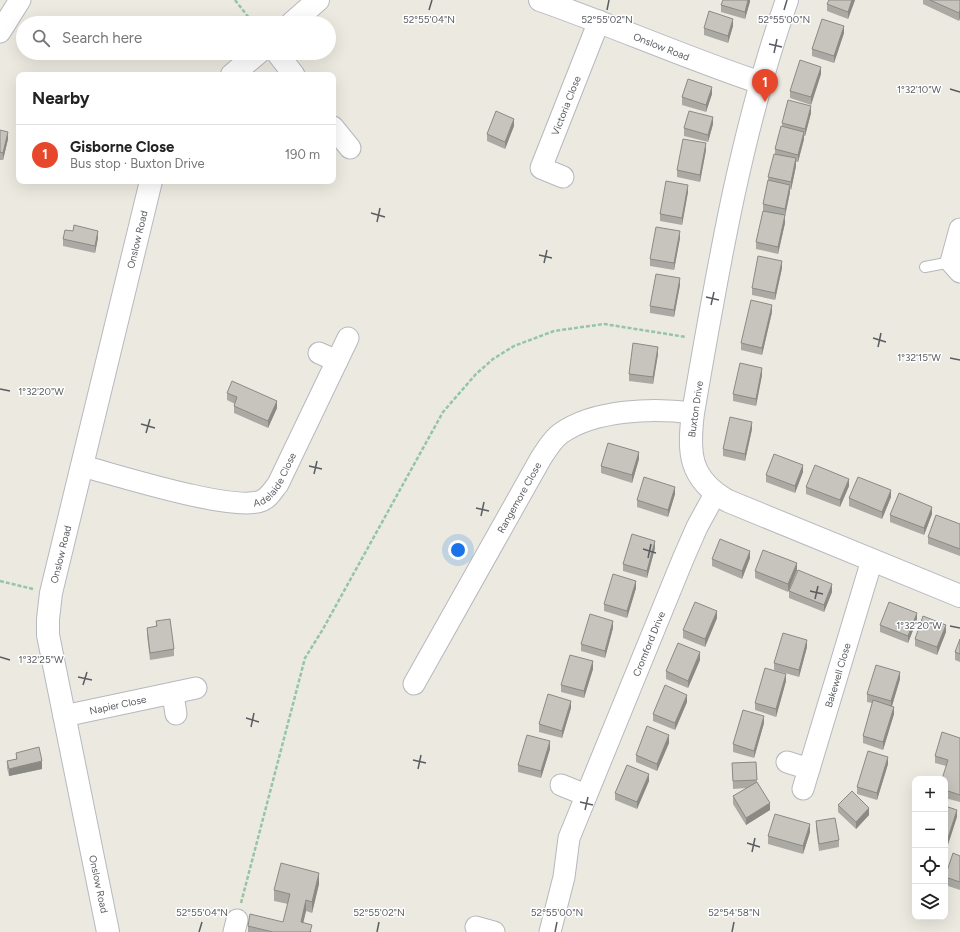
<!DOCTYPE html>
<html lang="en">
<head>
<meta charset="utf-8">
<style>
  body { margin:0; font-family:Figtree,sans-serif; background:#f2f2f2; color:#222 }
  .controls { position:absolute; right:12px; bottom:12px; display:grid; overflow:hidden; border-radius:8px; box-shadow:0 4px 16px #0002 }
  .controls button { width:36px; height:36px; display:grid; place-items:center; padding:0; border:0; border-bottom:1px solid #e0e0e0; background:#fff; color:#222; font:20px sans-serif }
  .you { position:absolute; left:458px; top:550px; width:14px; height:14px; margin:-10px; border:3px solid #fff; border-radius:50%; background:#1a73e8; box-shadow:0 0 0 6px #1a73e833 }
  .badge { display:grid; place-items:center; width:26px; height:26px; border-radius:50%; background:#e7472b; color:#fff; font-size:13px; font-weight:700 }
  .pin { position:absolute; translate:-50% -33px; filter:drop-shadow(0 1px 2px #0008) }
  .pin::after { content:''; position:absolute; top:21px; width:14px; height:12px; background:inherit; clip-path:polygon(0 0,100% 0,50% 100%) }
  .list { margin:0; padding:0; list-style:none }
  h2 { display:flex; justify-content:space-between; align-items:center; height:52px; margin:0; padding:0 16px; font-size:17px }
  h2 small { font-size:13px; font-weight:400; color:#767676 }
  .list li { display:grid; grid-template-columns:26px 1fr auto; gap:12px; align-items:center; box-sizing:border-box; height:60px; padding:0 16px; border-top:1px solid #e0e0e0 }
  .list b { display:block; font-size:15px; white-space:nowrap }
  .list p { margin:0; font-size:13px; white-space:nowrap; color:#767676 }
  .list em { font-size:13px; font-style:normal; color:#767676 }
  .icon { flex:none; width:22px; height:22px; fill:none; stroke:currentColor; stroke-width:2; stroke-linecap:round; stroke-linejoin:round }
  .map { position:relative; flex:none; width:960px; height:932px; overflow:hidden }
  .search { position:absolute; background:#fff; box-shadow:0 4px 16px #0002; left:16px; top:16px; width:320px; height:44px; display:flex; align-items:center; gap:10px; box-sizing:border-box; padding:0 14px; border-radius:22px; color:#767676; font-size:15px }
  .panel { position:absolute; background:#fff; box-shadow:0 4px 16px #0002; left:16px; top:72px; width:320px; height:112px; border-radius:8px }
  .map>svg:first-child { display:block }
</style>
</head>
<body>
<div class="map">
<svg width="960" height="932" viewBox="0 0 960 932">
  <rect width="100%" height="100%" fill="#eceae0"/>
  <g fill="none" stroke-linecap="round" stroke-linejoin="round">
    <defs>
      <path id="lane" d="M925,267L951,262"/>
      <g id="street">
        <path d="M0,32L20,0"/>
        <path d="M277,53L294,75"/>
        <path d="M333,127L350,148"/>
        <path id="s1" d="M563,177L541,168L599,21"/>
        <path d="M960,229L951,262L960,272"/>
        <path d="M319,353L337,361"/>
        <path id="s2" d="M82,466C117,475 232,512 261,501C269,498 273,490 278,484L348,338"/>
        <path id="s3" d="M414,684L541,458C547,449 552,440 560,434C594,409 654,408 693,413"/>
        <path d="M173,694L176,714"/>
        <path id="s4" d="M64,716L196,688"/>
        <path d="M787,762L809,769"/>
        <path d="M561,785L586,795"/>
        <path id="s5" d="M803,789L872,560"/>
        <path d="M476,927L494,932"/>
        <path d="M234,932L237,920"/>
        <path id="s6" d="M550,932L564,877L569,838L683,559L697,527L715,494"/>
      </g>
      <g id="secondary">
        <path id="s7" d="M540,0C614,26 686,58 761,83"/>
        <path d="M787,0C740,134 717,274 693,413C688,453 689,479 728,501L960,596"/>
        <path d="M292,23L318,0"/>
        <path d="M232,75L258,53"/>
        <path id="s8" d="M108,932L48,635V619L51,593L151,181"/>
      </g>
    </defs>
    <use href="#lane" stroke="#b6b8bd" stroke-width="12"/>
    <use href="#street" stroke="#b6b8bd" stroke-width="23"/>
    <use href="#secondary" stroke="#b6b9bf" stroke-width="24"/>
    <path stroke="#95c5a6" stroke-width="2.5" stroke-dasharray="4 2" stroke-linecap="butt" d="M235,0L253,23
      M0,581L33,589
      M241,903L305,658L323,629L443,412L476,374L493,359L514,346L554,331L604,324L686,337"/>
    <use href="#lane" stroke="#fff" stroke-width="10"/>
    <use href="#street" stroke="#fff" stroke-width="21"/>
    <use href="#secondary" stroke="#fff" stroke-width="22"/>
  </g>
  <path fill="#aba9a3" d="M750,0L745,19L721,12V5Z
    M855,0L848,19L827,11V4Z
    M923,0H960V18L959,21L923,4Z
    M733,26L728,43L704,35V28Z
    M844,33L834,63L812,56V49Z
    M821,74L811,105L790,98V91Z
    M712,94L706,112L682,105V97Z
    M811,113L805,136H804V139L798,162H796V166L791,190L790,189V192L785,216V223L778,254L756,249V242L763,211V204L768,180V177L775,154V149L782,127V123Z
    M713,124L708,142L684,136V128Z
    M514,126L505,149L487,141V134Z
    M0,130L8,139L3,160H0Z
    M706,150L700,182L677,177V170Z
    M688,192L682,225L660,221V214Z
    M73,231L98,238L95,253L63,246V239Z
    M680,238L674,270L650,266V259Z
    M782,268L775,300L752,295V288Z
    M680,285L674,317L650,313V306Z
    M772,312L762,355L741,350V343Z
    M658,354L653,384L629,381V374Z
    M762,375L756,406L733,401V394Z
    M227,393L277,408L268,428L234,413V406L235,404L227,400Z
    M752,429L745,461L723,456V449Z
    M639,459L632,483L601,473V466Z
    M803,472L795,493L766,482V475Z
    M849,486L840,507L806,494V487Z
    M675,494L668,517L637,507V500Z
    M891,497L882,519L849,506V498Z
    M932,514L924,535L890,522V515Z
    M960,524V556L928,544V537Z
    M655,548L647,578L623,571V564Z
    M750,558L742,579L712,566V559Z
    M797,570L788,592L755,578V571Z
    M636,588L627,618L604,611V604Z
    M789,591L832,592L824,612L789,598Z
    M717,618L705,647L683,638V630Z
    M917,620L908,643L880,632V625Z
    M156,621L174,649V656L150,660L147,635V628L156,627Z
    M613,628L605,658L581,651V644Z
    M946,632L937,655L915,646V639Z
    M960,639V662L955,660V652Z
    M807,647L799,677L774,670V663Z
    M700,660L688,688L666,679V671Z
    M593,669L584,698L561,692V685Z
    M900,679L892,706L894,714L883,750L863,743V736L872,703L867,702V694Z
    M786,681L776,717L755,710V703Z
    M687,702L675,730L653,721V714Z
    M571,708L562,738L539,732V724Z
    M764,723L754,758L733,752V744Z
    M960,738V802L945,798L946,766L935,763V756Z
    M669,743L657,771L636,762V755Z
    M550,749L541,778L518,772V765Z
    M16,753L42,769L9,776L7,768V761L16,759Z
    M756,762L757,782L770,810L746,825L733,804V796L747,788L733,789L732,763Z
    M888,764L877,800L857,794V787Z
    M649,781L637,809L615,800V793Z
    M838,805L869,815L856,829L838,812Z
    M816,821L839,840V847L819,851L816,828Z
    M810,832L803,854L768,844V836Z
    M960,856V890L945,885V877Z
    M319,884L312,913L306,911L303,923L312,932H248V926L283,922L288,904L274,901V890Z"/>
  <path fill="#8b8984" d="M748,0H750V2L745,19V12Z
    M852,0H855L848,19V12Z
    M960,10V18L959,21V13Z
    M733,19V26L728,43V36Z
    M844,26V33L834,63V56Z
    M821,67V74L811,105V97Z
    M712,87V94L706,112V105Z
    M811,106V113L805,136V129Z
    M713,117V124L708,142V135Z
    M514,119V126L505,149V142Z
    M8,132V139L3,160V153Z
    M804,132V139L798,162V155Z
    M706,143V150L700,182V175Z
    M796,158V166L791,190V182Z
    M688,185V192L682,225V218Z
    M790,185V192L785,216V209Z
    M785,215V223L778,254V247Z
    M98,231V238L95,253V246Z
    M680,231V238L674,270V263Z
    M782,261V268L775,300V293Z
    M680,278V285L674,317V310Z
    M772,305V312L762,355V348Z
    M658,347V354L653,384V377Z
    M762,368V375L756,406V399Z
    M277,401V408L268,428V421Z
    M752,422V429L745,461V454Z
    M639,452V459L632,483V475Z
    M803,465V472L795,493V486Z
    M849,479V486L840,507V500Z
    M675,487V494L668,517V510Z
    M891,490V497L882,519V512Z
    M932,507V514L924,535V528Z
    M655,541V548L647,578V571Z
    M750,551V558L742,579V571Z
    M797,563V570L788,592V584Z
    M636,581V588L627,618V611Z
    M832,584V592L824,612V605Z
    M717,611V618L705,647V639Z
    M917,613V620L908,643V636Z
    M613,621V628L605,658V651Z
    M946,625V632L937,655V647Z
    M807,640V647L799,677V670Z
    M700,652V660L688,688V681Z
    M593,661V669L584,698V691Z
    M900,672V679L891,709V701Z
    M786,674V681L776,717V709Z
    M687,695V702L675,730V723Z
    M571,701V708L562,738V731Z
    M894,707V714L883,750V742Z
    M764,716V723L754,758V751Z
    M669,735V743L657,771V764Z
    M550,741V749L541,778V771Z
    M888,757V764L877,800V793Z
    M42,761V769L9,776V769Z
    M649,774V781L637,809V802Z
    M770,803V810L746,825V818Z
    M869,808V815L856,829V822Z
    M957,810V817L946,851V844Z
    M810,824V832L803,854V846Z
    M319,873V884L312,913V902Z
    M306,900V911L301,932V922Z"/>
  <path fill="#c7c4bd" stroke="#8b8984" d="M723,0H748L745,12L721,5Z
    M829,0H852L848,12L827,4Z
    M930,0H960V10L959,13Z
    M709,11L733,19L728,36L704,28Z
    M822,19L844,26L834,56L812,49Z
    M800,60L821,67L811,97L790,91Z
    M688,79L712,87L706,105L682,97Z
    M788,100L811,106L805,129L782,123Z
    M496,111L514,119L505,142L487,134Z
    M689,111L713,117L708,135L684,128Z
    M781,126L804,132L798,155L775,149Z
    M0,130L8,132L3,153L0,152Z
    M683,139L706,143L700,175L677,170Z
    M774,154L796,158L791,182L768,177Z
    M768,180L790,185L785,209L763,204Z
    M666,181L688,185L682,218L660,214Z
    M763,211L785,215L778,247L756,242Z
    M74,225L98,231L95,246L63,239L65,230L73,231Z
    M656,227L680,231L674,263L650,259Z
    M758,256L782,261L775,293L752,288Z
    M656,274L680,278L674,310L650,306Z
    M751,300L772,305L762,348L741,343Z
    M633,343L658,347L653,377L629,374Z
    M740,363L762,368L756,399L733,394Z
    M232,381L277,401L268,421L234,406L237,397L227,393Z
    M730,417L752,422L745,454L723,449Z
    M608,443L639,452L632,475L601,466Z
    M774,454L803,465L795,486L766,475Z
    M815,465L849,479L840,500L806,487Z
    M644,477L675,487L668,510L637,500Z
    M858,477L891,490L882,512L849,498Z
    M899,493L932,507L924,528L890,515Z
    M936,515L960,524V549L928,537Z
    M632,534L655,541L647,571L623,564Z
    M720,539L750,551L742,571L712,559Z
    M763,550L797,563L788,584L755,571Z
    M798,570L832,584L824,605L789,591Z
    M613,574L636,581L627,611L604,604Z
    M695,602L717,611L705,639L683,630Z
    M889,602L917,613L908,636L880,625Z
    M590,614L613,621L605,651L581,644Z
    M923,616L946,625L937,647L915,639Z
    M170,619L174,649L150,653L147,628L157,626L156,621Z
    M783,633L807,640L799,670L774,663Z
    M960,639V654L955,652Z
    M678,643L700,652L688,681L666,671Z
    M570,655L593,661L584,691L561,685Z
    M876,665L900,672L891,701L867,694Z
    M765,668L786,674L776,709L755,703Z
    M665,685L687,695L675,723L653,714Z
    M548,694L571,701L562,731L539,724Z
    M873,700L894,707L883,742L863,736Z
    M743,710L764,716L754,751L733,744Z
    M647,726L669,735L657,764L636,755Z
    M942,732L960,738V795L945,790V779H942L948,760L935,756Z
    M527,735L550,741L541,771L518,765Z
    M39,747L42,761L9,769L7,761L17,759L16,753Z
    M868,751L888,757L877,793L857,787Z
    M756,762L757,780L733,781L732,763Z
    M627,765L649,774L637,802L615,793Z
    M757,782L770,803L746,818L733,796Z
    M852,791L869,808L856,822L838,805Z
    M945,806L957,810L946,844L945,843Z
    M775,814L810,824L803,846L768,836Z
    M835,818L839,840L819,844L816,821Z
    M953,853L960,856V882L945,877Z
    M281,863L319,873L312,902L306,900L301,922L312,925L310,932H273L248,926L250,914L283,922L290,894L274,890Z"/>
  <path fill="none" stroke="#595c61" stroke-width="1.5" d="M429,10L432,0M607,10L609,0M784,10L787,0M769,44L782,47M774,53L777,39M950,89L960,92M371,213L385,217M377,222L380,208M539,255L552,258M544,263L547,250M706,297L719,300M711,305L714,292M873,338L886,342M878,347L881,333M950,358L960,360M0,389L10,391M141,424L155,428M146,433L150,419M309,466L322,469M314,474L317,461M476,508L489,511M481,516L484,502M643,549L656,553M648,558L651,544M810,591L823,594M815,599L818,586M950,626L960,628M0,657L10,660M78,677L92,680M83,685L87,672M246,718L259,722M251,727L254,713M413,760L426,763M418,769L421,755M580,802L593,805M585,810L588,797M747,843L760,847M752,852L755,838M199,932L202,922M377,932L379,922M555,932L557,922M732,932L734,922"/>
  <g text-anchor="middle" stroke-width="3" stroke-linejoin="round" paint-order="stroke">
    <g font-size="10" fill="#595c61" stroke="#fff">
      <text dy="4" stroke="none"><textPath href="#s7" startOffset="130">Onslow Road</textPath></text>
      <text dy="4" stroke="none"><textPath href="#s1" startOffset="91">Victoria Close</textPath></text>
      <text dy="4" stroke="none"><textPath href="#s8" startOffset="709">Onslow Road</textPath></text>
      <text transform="translate(695 409) rotate(-82)" y="4">Buxton Drive</text>
      <text dy="4" stroke="none"><textPath href="#s2" startOffset="209">Adelaide Close</textPath></text>
      <text dy="4" stroke="none"><textPath href="#s3" startOffset="214">Rangemore Close</textPath></text>
      <text dy="4" stroke="none"><textPath href="#s8" startOffset="385">Onslow Road</textPath></text>
      <text dy="4" stroke="none"><textPath href="#s6" startOffset="306">Cromford Drive</textPath></text>
      <text dy="4" stroke="none"><textPath href="#s5" startOffset="119">Bakewell Close</textPath></text>
      <text dy="4" stroke="none"><textPath href="#s4" startOffset="55">Napier Close</textPath></text>
      <text transform="translate(99 884) rotate(78)" y="4">Onslow Road</text>
    </g>
  </g>
  <g font-size="10" text-anchor="middle" fill="#595c61" stroke="#fff" stroke-width="3" stroke-linejoin="round" paint-order="stroke">
    <text x="429" y="23">52°55'04"N</text>
    <text x="607" y="23">52°55'02"N</text>
    <text x="784" y="23">52°55'00"N</text>
    <text x="919" y="93">1°32'10"W</text>
    <text x="919" y="361">1°32'15"W</text>
    <text x="41" y="395">1°32'20"W</text>
    <text x="919" y="629">1°32'20"W</text>
    <text x="41" y="663">1°32'25"W</text>
    <text x="202" y="916">52°55'04"N</text>
    <text x="379" y="916">52°55'02"N</text>
    <text x="557" y="916">52°55'00"N</text>
    <text x="734" y="916">52°54'58"N</text>
  </g>
</svg>
<div class="controls">
<button>+</button>
<button>−</button>
<button><svg class="icon" aria-label="locate" viewBox="0 0 24 24"><circle cx="12" cy="12" r="6"/><path d="M12 2v4M12 18v4M2 12h4M18 12h4"/></svg></button>
<button><svg class="icon" aria-label="layers" viewBox="0 0 24 24"><path d="M12 4l9 5-9 5-9-5zM3 14l9 5 9-5"/></svg></button>
</div>
<div class="you"></div>
<div class="pin badge" style="left:765px;top:102px">1</div>
<div class="search"><svg class="icon" aria-label="search" viewBox="0 0 24 24"><circle cx="10" cy="10" r="6"/><path d="M15 15l6 6"/></svg>Search here</div>
<section class="panel">
<h2>Nearby<small></small></h2>
<ul class="list">
<li><span class="badge">1</span><div><b>Gisborne Close</b><p>Bus stop · Buxton Drive</p></div><em>190 m</em></li>
</ul>
</section>
</div>
</body>
</html>
